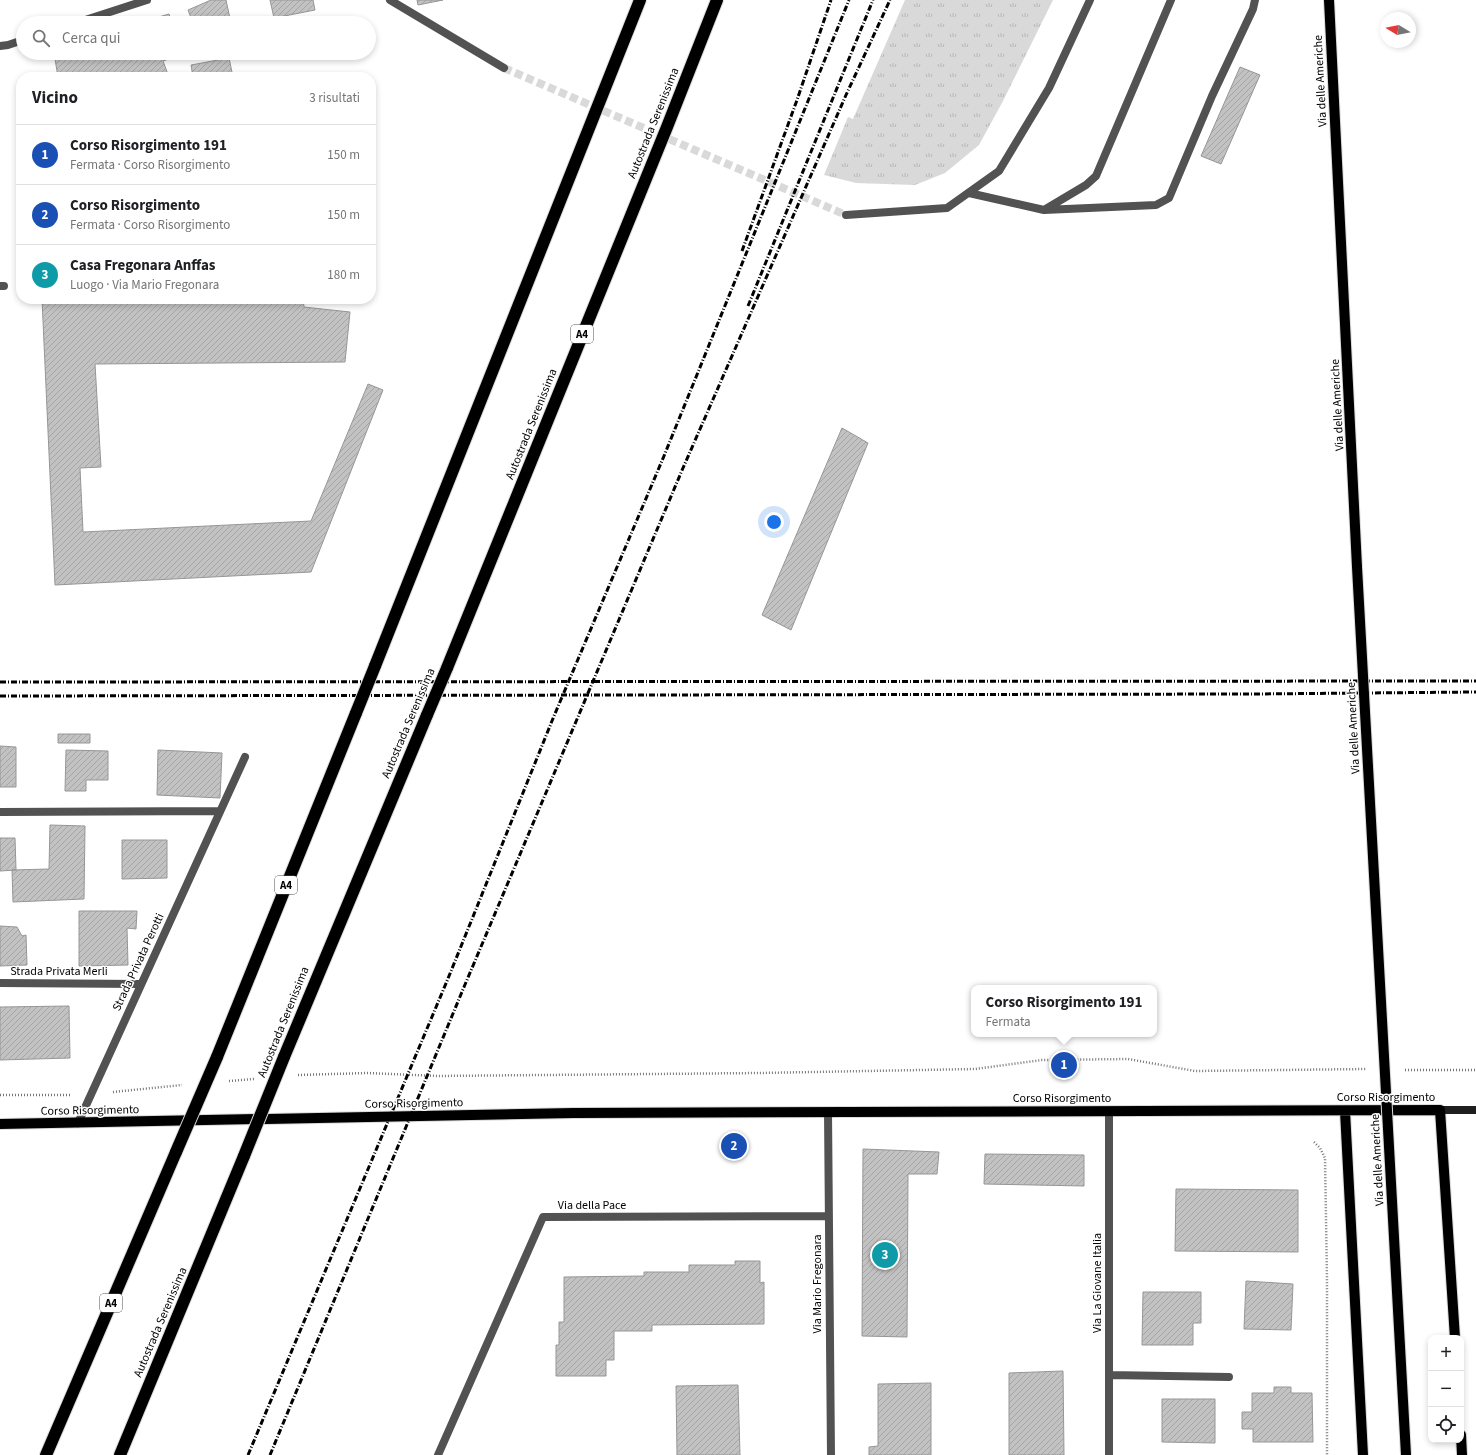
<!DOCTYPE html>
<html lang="it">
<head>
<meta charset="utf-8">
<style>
  body { margin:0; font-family:"Source Sans 3",sans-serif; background:#f6f6f6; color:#202124 }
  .controls { position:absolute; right:12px; bottom:12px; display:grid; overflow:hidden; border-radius:8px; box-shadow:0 2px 6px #0003 }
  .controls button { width:36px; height:36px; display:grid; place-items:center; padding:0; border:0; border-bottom:1px solid #e0e0e0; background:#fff; color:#202124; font:20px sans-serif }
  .compass { position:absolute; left:1380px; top:12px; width:36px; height:36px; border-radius:50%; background:#fff; box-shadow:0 2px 6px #0003; rotate:280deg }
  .you { position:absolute; left:774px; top:522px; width:14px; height:14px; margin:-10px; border:3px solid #fff; border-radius:50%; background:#1a73e8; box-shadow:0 0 0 6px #1a73e833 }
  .badge { display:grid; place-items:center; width:26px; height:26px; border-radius:50%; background:#000; color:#fff; font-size:13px; font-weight:700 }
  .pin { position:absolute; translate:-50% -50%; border:2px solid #fff; box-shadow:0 1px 4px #0006 }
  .popup { position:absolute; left:971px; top:985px; width:186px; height:52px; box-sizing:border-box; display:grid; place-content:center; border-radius:8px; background:#fff; filter:drop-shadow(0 1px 3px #0005); font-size:13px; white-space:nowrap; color:#757577 }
  .popup b { font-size:15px; color:#202124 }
  .popup::after { content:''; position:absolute; left:50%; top:100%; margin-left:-8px; border:8px solid transparent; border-top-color:#fff }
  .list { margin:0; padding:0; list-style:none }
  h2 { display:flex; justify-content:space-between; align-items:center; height:52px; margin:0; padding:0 16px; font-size:17px }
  h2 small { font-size:13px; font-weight:400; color:#757577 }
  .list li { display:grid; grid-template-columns:26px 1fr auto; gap:12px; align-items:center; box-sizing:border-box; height:60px; padding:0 16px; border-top:1px solid #e0e0e0 }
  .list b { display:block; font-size:15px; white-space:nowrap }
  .list p { margin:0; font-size:13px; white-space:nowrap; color:#757577 }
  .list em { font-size:13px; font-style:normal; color:#757577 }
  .icon { flex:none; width:22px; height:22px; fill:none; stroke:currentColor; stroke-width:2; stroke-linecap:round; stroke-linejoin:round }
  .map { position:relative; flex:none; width:1476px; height:1455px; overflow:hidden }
  .search { position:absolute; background:#fff; box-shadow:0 2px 6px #0003; left:16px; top:16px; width:360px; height:44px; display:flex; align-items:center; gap:10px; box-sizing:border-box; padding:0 14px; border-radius:22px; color:#757577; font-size:15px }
  .panel { position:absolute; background:#fff; box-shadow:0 2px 6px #0003; left:16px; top:72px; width:360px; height:232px; border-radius:16px }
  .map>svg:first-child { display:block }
</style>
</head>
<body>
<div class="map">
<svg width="1476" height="1455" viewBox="0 0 1476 1455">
  <defs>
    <pattern id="grass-tufts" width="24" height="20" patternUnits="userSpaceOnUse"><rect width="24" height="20" fill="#d9d9d9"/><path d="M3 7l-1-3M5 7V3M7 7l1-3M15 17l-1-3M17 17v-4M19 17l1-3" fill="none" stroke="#b8b8b8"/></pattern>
    <pattern id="building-hatch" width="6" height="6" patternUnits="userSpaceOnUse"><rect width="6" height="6" fill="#c2c2c2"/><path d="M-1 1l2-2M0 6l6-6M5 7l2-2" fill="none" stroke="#a5a5a5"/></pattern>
  </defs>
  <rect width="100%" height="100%" fill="#fff"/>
  <path fill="url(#grass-tufts)" d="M905,0H1053L1003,101L979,145L945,173L915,185L856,183L824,175L848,117L853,119Z"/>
  <path fill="url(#building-hatch)" stroke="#969696" d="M211,0H226L231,23H193L188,10Z
    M270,0H313L315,10L274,18Z
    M417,0H443L418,5Z
    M169,14L172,23H138Z
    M54,53H183V54L163,61L169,77H137L135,72L121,77H58Z
    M229,58L233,77H193L191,65Z
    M1240,67L1260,75L1221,164L1201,156Z
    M42,299L260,301V299H303L304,307L350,312L345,362L95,364L101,467L80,468L83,532L311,521L368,384L383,390L311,572L55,585Z
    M842,428L868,443L791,630L762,615Z
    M58,734H90V743H58Z
    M0,746L16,747V787H0Z
    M66,750L108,751V780H86V791H65Z
    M158,750L222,753L220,798L157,795Z
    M50,825L85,826L84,899L13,902L12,870L49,869Z
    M0,838H15L16,870L0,871Z
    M122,840H167V878L122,879Z
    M79,911H137L136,929L127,928L128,965L79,966Z
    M0,926L17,927L22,936L26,935L27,965L0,966Z
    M69,1006L70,1058L0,1060V1007Z
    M863,1149L939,1152L937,1174H908L907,1337L862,1336Z
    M985,1154L1084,1155V1186L984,1184Z
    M1176,1189L1298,1190V1252L1175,1251Z
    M735,1261H760V1283L764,1282V1324L652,1325V1331H614V1360H606V1376H556V1345H559V1322H564V1277L644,1276V1272H689V1265H735Z
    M1246,1281L1293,1284L1291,1330L1244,1329Z
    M1143,1292H1201V1323H1193V1345H1142Z
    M1063,1371L1064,1455H1009V1373Z
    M931,1383V1455H869V1447L878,1446V1384Z
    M738,1385L740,1455H677L676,1386Z
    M1274,1387H1291V1393H1312L1313,1442H1253V1429H1242V1412H1252V1393H1274Z
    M1162,1399H1215V1443L1162,1442Z"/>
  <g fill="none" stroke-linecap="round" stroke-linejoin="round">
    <path stroke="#d9d9d9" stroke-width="8" stroke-dasharray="8 4" stroke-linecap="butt" d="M504,68L846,215"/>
    <defs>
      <path id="primary" d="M1329,0L1357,567
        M1345,1111L1363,1455
        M0,1124L574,1113L1440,1110L1455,1338
        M1461,1435L1462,1455"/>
      <path id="motorway" d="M375,666L640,0
        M447,668L667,127L717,0
        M217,1057L356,713
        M284,1057L427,715
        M46,1455L176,1152
        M120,1455L244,1156"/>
    </defs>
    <use href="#primary" stroke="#dbdbdb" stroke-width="12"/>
    <use href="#motorway" stroke="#dbdbdb" stroke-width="14"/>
    <path stroke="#747474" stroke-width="2.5" stroke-dasharray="1 2" stroke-linecap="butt" d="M1405,1070H1476
      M298,1075L368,1073L437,1076L760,1073L975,1069L1042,1060L1128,1059L1195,1071L1366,1069
      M229,1081L254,1079
      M113,1092L182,1085
      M0,1095H70
      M1314,1142L1320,1148L1325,1158L1327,1280V1455"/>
    <path stroke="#525252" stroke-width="8" d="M1171,0L1096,176L1086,185L1044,210L1156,205L1169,198L1212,96L1253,9L1255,0
      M969,193L1044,210"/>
    <path stroke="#525252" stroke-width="8" d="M390,0L504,68
      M76,23L147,0
      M0,46L8,45L23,40
      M846,215L947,208L999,171L1049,88L1090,0
      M0,286H4
      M0,812L220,811
      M0,983L141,984
      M1109,1111V1455
      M828,1112L831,1455
      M78,1123L245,757
      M1109,1375L1229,1377
      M438,1455L543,1217L829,1216"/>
    <path stroke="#1f1f1f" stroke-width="8" d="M1440,1110H1476"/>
    <use href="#primary" stroke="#000" stroke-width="10"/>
    <use href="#motorway" stroke="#000" stroke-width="12"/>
    <path stroke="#000" stroke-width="3" stroke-dasharray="6 2 1 2" stroke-linecap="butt" d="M742,251L797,100L831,0
      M748,306L873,0
      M0,682L1476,681
      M0,696L1255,694L1476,692
      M248,1455L447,981L554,716L664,456L849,0
      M270,1455L464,987L683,468L846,95L890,0"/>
    <defs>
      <path id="primary-bridge" d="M1357,567L1406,1455"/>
      <path id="motorway-bridge" d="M356,713L375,666
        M427,715L447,668
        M176,1152L217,1057
        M244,1156L284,1057"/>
    </defs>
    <use href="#primary-bridge" stroke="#dbdbdb" stroke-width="12" stroke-linecap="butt"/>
    <use href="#motorway-bridge" stroke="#dbdbdb" stroke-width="14" stroke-linecap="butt"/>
    <use href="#primary-bridge" stroke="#000" stroke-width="10"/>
    <use href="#motorway-bridge" stroke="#000" stroke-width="12"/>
  </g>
  <g text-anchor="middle" stroke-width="3" stroke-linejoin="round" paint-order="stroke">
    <g fill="#fff" stroke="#4c4c4c" stroke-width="1">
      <rect x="571" y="325" width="22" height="18" rx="3"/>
      <rect x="275" y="876" width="22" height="18" rx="3"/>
      <rect x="100" y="1294" width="22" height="18" rx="3"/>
    </g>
    <g font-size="11" font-weight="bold" fill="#000">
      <text x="582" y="338">A4</text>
      <text x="286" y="889">A4</text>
      <text x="111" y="1307">A4</text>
    </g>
    <g font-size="12" fill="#000" stroke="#fff">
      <text transform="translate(1320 81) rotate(-93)" y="4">Via delle Americhe</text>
      <text transform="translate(653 123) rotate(-68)" y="4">Autostrada Serenissima</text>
      <text transform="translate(1337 405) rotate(-93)" y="4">Via delle Americhe</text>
      <text transform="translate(531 424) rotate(-68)" y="4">Autostrada Serenissima</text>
      <text transform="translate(408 723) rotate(-67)" y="4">Autostrada Serenissima</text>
      <text transform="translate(1353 728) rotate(-93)" y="4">Via delle Americhe</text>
      <text transform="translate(138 962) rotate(-65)" y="4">Strada Privata Perotti</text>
      <text x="59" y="975">Strada Privata Merli</text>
      <text transform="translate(283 1022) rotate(-68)" y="4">Autostrada Serenissima</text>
      <text x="1386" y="1101">Corso Risorgimento</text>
      <text x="1062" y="1102">Corso Risorgimento</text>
      <text transform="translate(414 1103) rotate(-1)" y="4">Corso Risorgimento</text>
      <text transform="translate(90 1110) rotate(-1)" y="4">Corso Risorgimento</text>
      <text transform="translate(1377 1160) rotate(-93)" y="4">Via delle Americhe</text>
      <text x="592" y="1209">Via della Pace</text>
      <text transform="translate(1097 1283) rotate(-90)" y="4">Via La Giovane Italia</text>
      <text transform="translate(817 1284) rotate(-90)" y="4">Via Mario Fregonara</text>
      <text transform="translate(160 1322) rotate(-67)" y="4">Autostrada Serenissima</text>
    </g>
  </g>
</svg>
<div class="controls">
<button>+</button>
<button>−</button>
<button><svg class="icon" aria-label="locate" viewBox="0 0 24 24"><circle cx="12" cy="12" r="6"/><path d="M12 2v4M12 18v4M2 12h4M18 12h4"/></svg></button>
</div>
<svg class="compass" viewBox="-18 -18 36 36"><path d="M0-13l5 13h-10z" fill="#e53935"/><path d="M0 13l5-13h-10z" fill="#757577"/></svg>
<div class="you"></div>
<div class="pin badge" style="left:1064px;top:1065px;background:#1a4fb4">1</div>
<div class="popup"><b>Corso Risorgimento 191</b>Fermata</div>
<div class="pin badge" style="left:734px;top:1146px;background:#1a4fb4">2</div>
<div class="pin badge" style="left:885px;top:1255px;background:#0f9aa8">3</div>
<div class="search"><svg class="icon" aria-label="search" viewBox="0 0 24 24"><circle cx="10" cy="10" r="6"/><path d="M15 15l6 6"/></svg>Cerca qui</div>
<section class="panel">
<h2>Vicino<small>3 risultati</small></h2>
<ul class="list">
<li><span class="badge" style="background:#1a4fb4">1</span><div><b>Corso Risorgimento 191</b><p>Fermata · Corso Risorgimento</p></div><em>150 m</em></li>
<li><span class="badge" style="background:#1a4fb4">2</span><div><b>Corso Risorgimento</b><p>Fermata · Corso Risorgimento</p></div><em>150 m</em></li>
<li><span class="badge" style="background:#0f9aa8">3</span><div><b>Casa Fregonara Anffas</b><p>Luogo · Via Mario Fregonara</p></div><em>180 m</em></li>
</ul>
</section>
</div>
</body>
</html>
